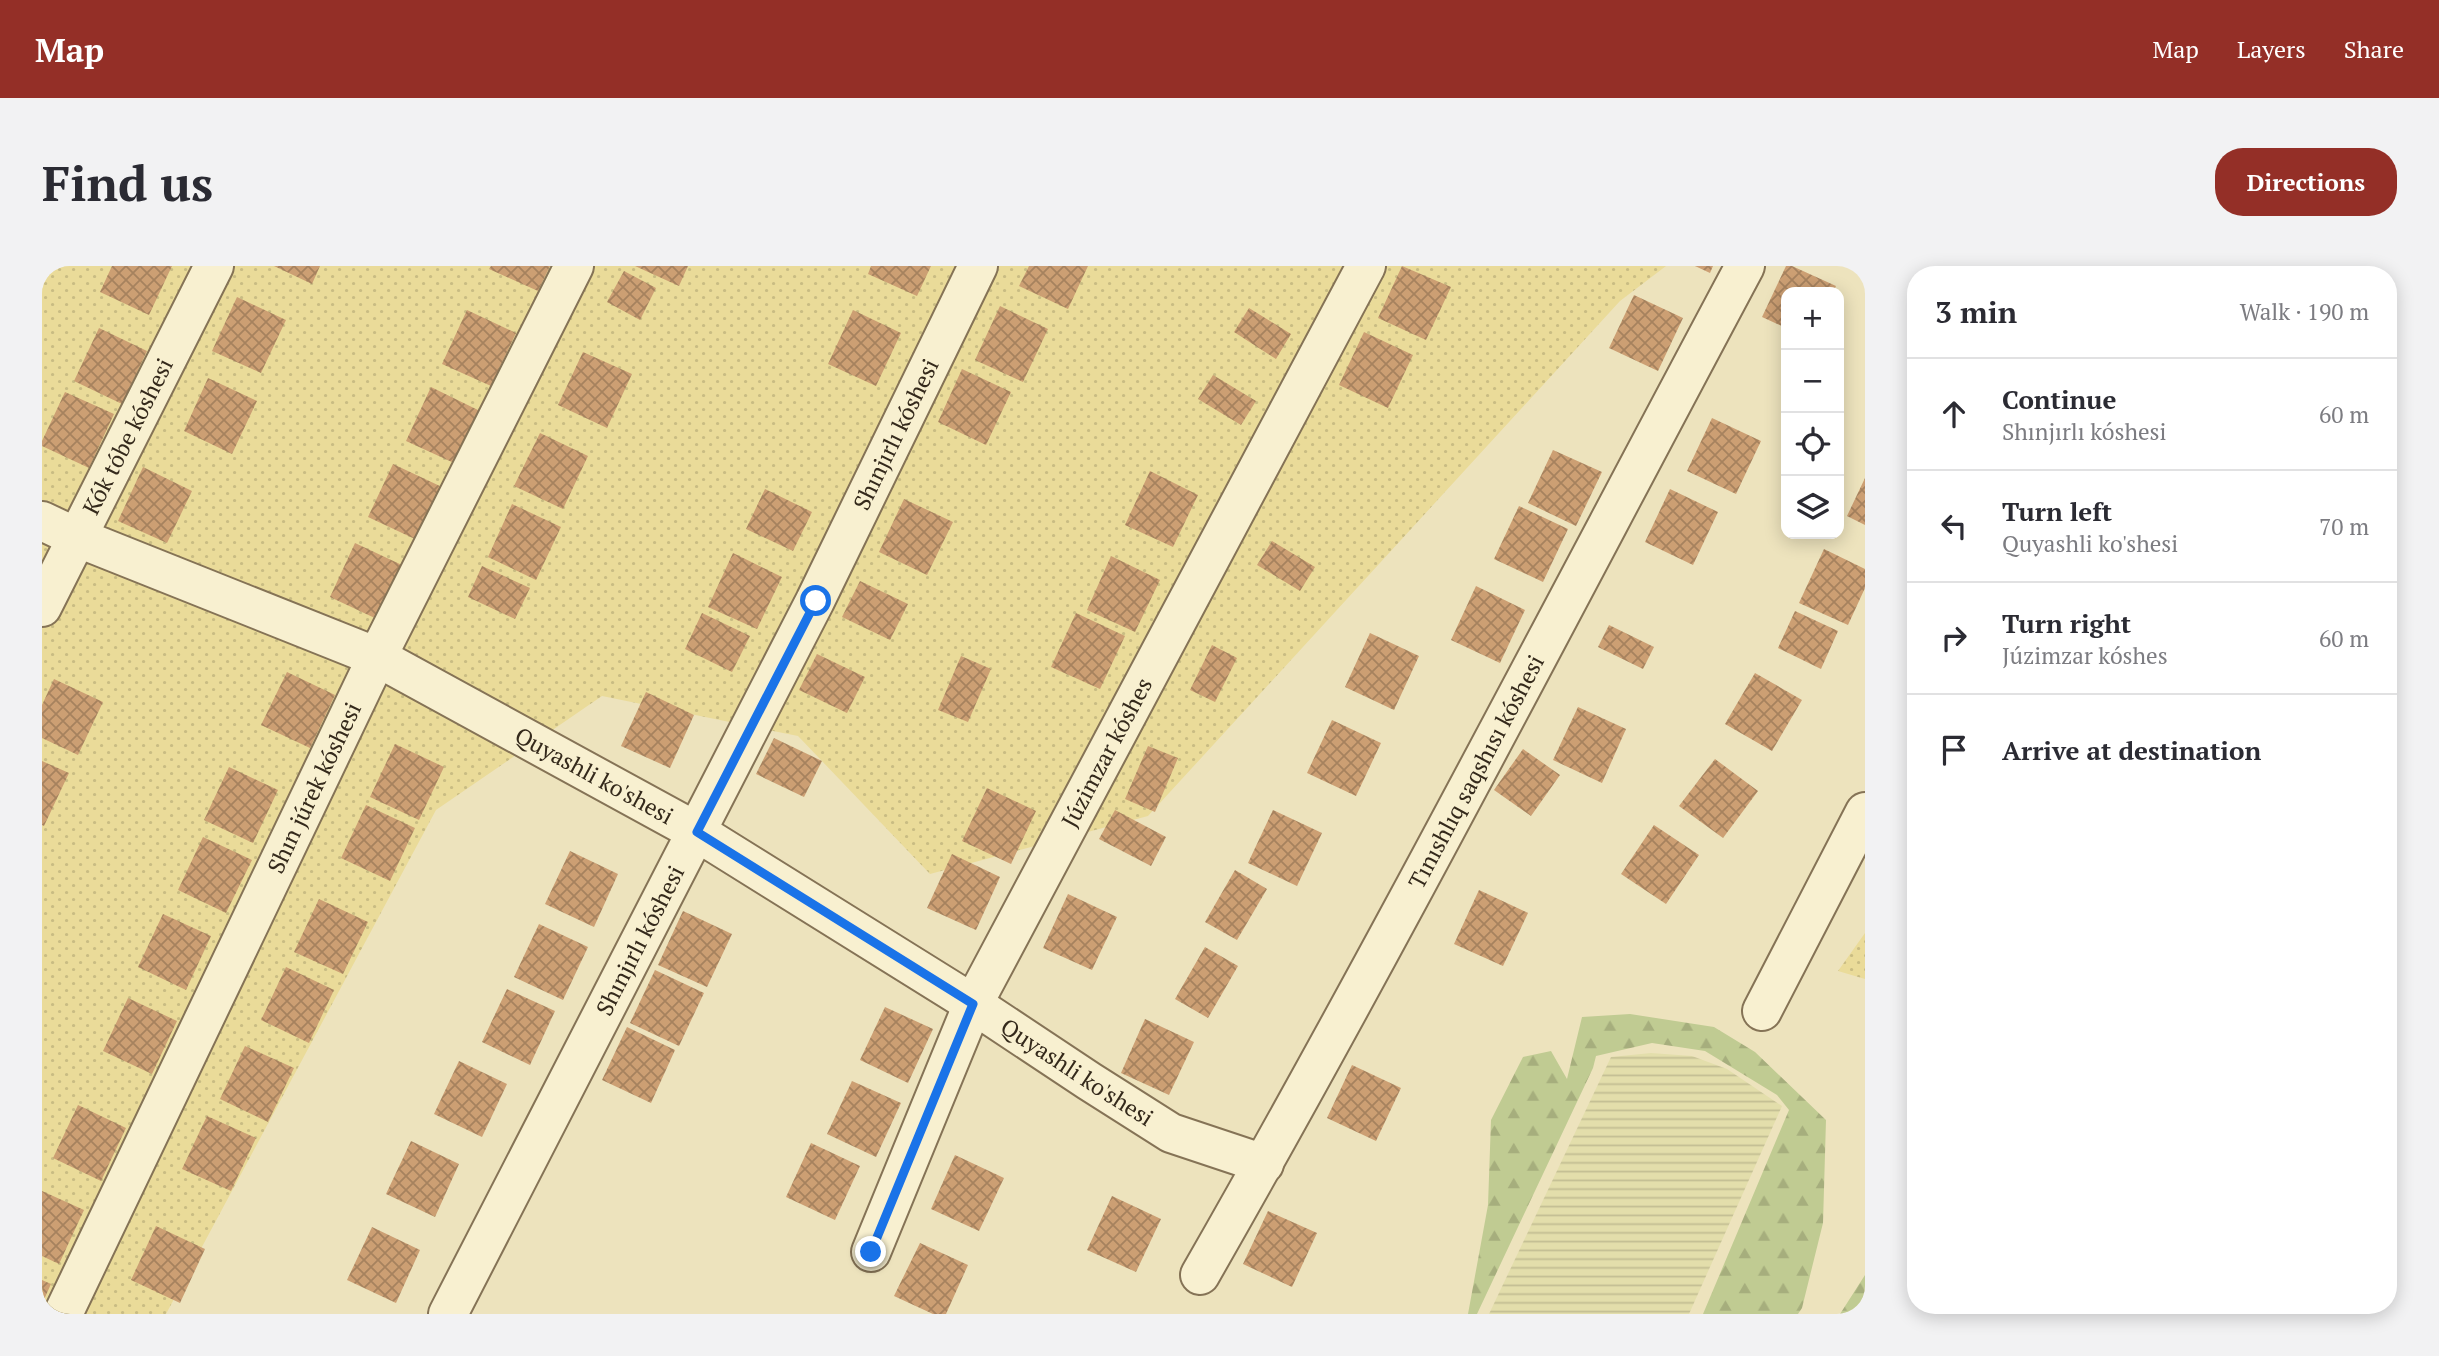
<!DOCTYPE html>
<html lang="en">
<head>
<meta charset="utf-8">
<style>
  body { margin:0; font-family:"PT Serif",serif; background:#f2f2f3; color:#2b2b33 }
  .controls { position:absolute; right:21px; top:21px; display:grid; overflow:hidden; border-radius:14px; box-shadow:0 4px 18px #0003 }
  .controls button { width:63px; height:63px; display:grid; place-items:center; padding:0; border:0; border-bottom:2px solid #e1e1e2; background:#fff; color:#2b2b33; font:35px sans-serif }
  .stop { position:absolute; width:21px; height:21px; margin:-16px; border:5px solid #1a73e8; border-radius:50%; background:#fff }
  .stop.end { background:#1a73e8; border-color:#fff; box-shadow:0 2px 7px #0008 }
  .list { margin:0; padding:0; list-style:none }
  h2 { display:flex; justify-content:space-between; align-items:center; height:91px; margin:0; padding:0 28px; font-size:30px }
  h2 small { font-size:23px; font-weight:400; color:#7c7c81 }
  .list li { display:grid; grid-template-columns:46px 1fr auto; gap:21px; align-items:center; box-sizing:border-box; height:112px; padding:0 28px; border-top:2px solid #e1e1e2 }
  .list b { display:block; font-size:26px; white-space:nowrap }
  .list p { margin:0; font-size:23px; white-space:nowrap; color:#7c7c81 }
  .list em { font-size:23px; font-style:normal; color:#7c7c81 }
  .icon { flex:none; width:38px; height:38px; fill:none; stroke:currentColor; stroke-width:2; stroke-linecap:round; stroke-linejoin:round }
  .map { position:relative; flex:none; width:1823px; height:1048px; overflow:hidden; border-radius:28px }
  header { display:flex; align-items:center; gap:42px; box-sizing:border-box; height:98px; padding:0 35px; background:#942f27; color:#fff }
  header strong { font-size:33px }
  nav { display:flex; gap:38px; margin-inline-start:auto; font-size:24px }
  .intro { display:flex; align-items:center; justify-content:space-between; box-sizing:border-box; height:168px; padding:0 42px }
  h1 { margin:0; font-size:49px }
  .button { padding:18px 32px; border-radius:28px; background:#942f27; color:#fff; font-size:24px; font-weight:700 }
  main { display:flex; gap:42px; padding:0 42px }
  aside { flex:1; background:#fff; border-radius:28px; box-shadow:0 4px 18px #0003 }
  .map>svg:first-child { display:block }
</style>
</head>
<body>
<header>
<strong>Map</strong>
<nav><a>Map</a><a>Layers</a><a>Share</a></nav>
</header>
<div class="intro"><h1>Find us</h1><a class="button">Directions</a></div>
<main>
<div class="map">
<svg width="1823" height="1048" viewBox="0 0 1823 1048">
  <defs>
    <pattern id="farmland-rules" width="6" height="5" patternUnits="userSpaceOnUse" patternTransform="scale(1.75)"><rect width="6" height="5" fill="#e3deab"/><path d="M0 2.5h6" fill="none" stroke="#c3be93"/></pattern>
    <pattern id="forest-firs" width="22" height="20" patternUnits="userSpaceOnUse" patternTransform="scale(1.75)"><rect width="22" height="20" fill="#c0cb92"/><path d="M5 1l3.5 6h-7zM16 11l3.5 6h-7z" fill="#a6ae7d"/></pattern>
    <pattern id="sand-dots" width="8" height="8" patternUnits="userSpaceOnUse" patternTransform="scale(1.75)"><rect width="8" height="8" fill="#eadb99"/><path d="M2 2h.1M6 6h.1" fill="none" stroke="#c9bc83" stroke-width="1.8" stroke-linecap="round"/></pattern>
    <pattern id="building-cross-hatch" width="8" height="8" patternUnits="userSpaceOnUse" patternTransform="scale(1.75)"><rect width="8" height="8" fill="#cc9f73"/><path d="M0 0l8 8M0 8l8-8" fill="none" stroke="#a6825e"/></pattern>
  </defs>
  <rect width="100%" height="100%" fill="#ede3bd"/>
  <path fill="url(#farmland-rules)" d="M1609,787L1650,790L1685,803L1740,840L1647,1048H1447L1569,791Z"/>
  <path fill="url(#forest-firs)" d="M1588,748L1672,761L1713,786L1784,854L1781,957L1760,1042L1756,1048H1661L1747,844L1735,829L1663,785L1610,777L1554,790L1551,802L1435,1048H1426L1446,939L1449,854L1481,791L1509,785L1525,813L1540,751Z
    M1823,1009V1048H1798Z"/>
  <path fill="url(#sand-dots)" d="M7,0H1624L1578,35L1106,550L888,608L756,470L560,430L394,544L124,1048H0V15Z
    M1823,667V713L1796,705Z"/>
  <path fill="url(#building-cross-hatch)" d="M70,0H130L107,49L58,26Z
    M232,0H278L270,18Z
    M449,0H508L496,25L447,3Z
    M593,0H646L637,20Z
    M829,0H889L875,30L826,8Z
    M987,0H1046L1026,43L977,20Z
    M1360,0L1409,21L1384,74L1336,52Z
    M1653,0H1671L1668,7Z
    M1744,0H1750L1794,20L1791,26H1744V62L1720,51Z
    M582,5L614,22L598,54L565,36Z
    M1592,29L1641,52L1616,105L1567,82Z
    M195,31L244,54L219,107L170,85Z
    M958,40L1006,63L981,116L933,94Z
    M1207,42L1249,68L1234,93L1192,66Z
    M425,44L474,67L449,120L400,98Z
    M811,44L859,67L834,120L786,98Z
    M57,62L105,85L80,138L32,115Z
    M1322,66L1371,89L1346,142L1297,119Z
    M541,86L590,108L565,162L516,139Z
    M920,103L969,126L944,179L896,156Z
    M1171,109L1214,135L1199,159L1156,133Z
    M166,112L215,135L190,188L142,165Z
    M389,121L438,145L412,197L364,175Z
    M23,126L72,148L47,202L0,180V175Z
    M1670,152L1719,175L1694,228L1645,205Z
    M498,167L546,190L521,243L472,220Z
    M1511,184L1560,206L1534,260L1486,237Z
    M351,198L400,221L375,274L326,251Z
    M101,201L150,225L125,277L76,255Z
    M1108,205L1156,229L1131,281L1083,259Z
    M1823,212V259L1805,250Z
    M723,223L770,246L751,285L704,263Z
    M1628,223L1676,246L1651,299L1603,276Z
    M862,233L911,256L885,309L837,286Z
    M470,238L519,261L494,314L446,291Z
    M1477,240L1526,263L1501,316L1452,293Z
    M1230,275L1273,301L1258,325L1215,299Z
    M313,277L362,300L337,354L288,331Z
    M1782,283L1823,303V322L1806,359L1757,337Z
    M691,287L740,311L715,363L666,341Z
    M1069,290L1118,314L1093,366L1045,344Z
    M440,300L488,322L473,353L426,331Z
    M818,315L866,338L848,374L800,351Z
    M1434,320L1483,344L1458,397L1409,374Z
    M1753,345L1796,365L1779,403L1736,382Z
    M660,347L708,370L690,406L643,383Z
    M1034,347L1083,370L1058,423L1009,401Z
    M1567,359L1612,381L1601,403L1556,381Z
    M1328,367L1377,390L1352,444L1303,421Z
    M1170,379L1195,392L1173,436L1148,424Z
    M775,388L823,411L805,447L757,424Z
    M919,390L949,403L926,456L896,444Z
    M245,406L293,429L268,482L219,459Z
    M1713,407L1760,434L1730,485L1683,458Z
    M12,413L61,436L36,489L0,472V439Z
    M604,426L652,449L628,502L579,480Z
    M1536,441L1584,463L1560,517L1511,494Z
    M1290,454L1339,477L1314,530L1265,507Z
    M732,472L780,495L762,531L714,508Z
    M353,478L402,501L377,554L328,531Z
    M1106,480L1136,492L1113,546L1083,533Z
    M1481,483L1518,509L1489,550L1452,524Z
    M1673,493L1716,525L1681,572L1637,540Z
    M0,495L27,507L2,560L0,559Z
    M187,501L236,524L211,577L162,554Z
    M945,522L994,545L969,598L920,575Z
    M324,539L373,562L348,615L299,592Z
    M1073,544L1124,571L1109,600L1057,573Z
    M1231,544L1280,567L1255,620L1206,597Z
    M1612,559L1657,589L1624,638L1579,608Z
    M161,571L210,594L184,647L136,624Z
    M528,585L576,608L552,661L503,638Z
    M910,588L958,611L934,664L885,642Z
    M1193,604L1225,623L1195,674L1163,656Z
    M1437,624L1486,647L1461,700L1412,678Z
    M1026,628L1075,651L1050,704L1001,682Z
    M277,633L326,656L301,708L252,686Z
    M641,645L690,668L665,721L616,699Z
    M121,648L169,670L144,724L96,701Z
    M497,658L546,681L521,734L472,711Z
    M1163,681L1196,700L1166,752L1133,733Z
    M244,701L292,724L267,777L219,754Z
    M613,704L662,727L637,780L588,757Z
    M465,723L513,745L488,799L440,776Z
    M86,732L135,755L110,808L61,785Z
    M843,741L891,763L866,817L818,794Z
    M1103,753L1152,776L1127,829L1079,807Z
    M585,761L633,784L609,837L560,814Z
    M203,780L252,802L226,856L178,833Z
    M417,795L465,818L440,871L392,848Z
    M1310,799L1359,822L1334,875L1285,852Z
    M810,815L859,837L834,891L785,868Z
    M36,839L84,862L59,915L11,892Z
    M165,850L214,872L189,925L140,903Z
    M369,875L417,898L393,951L344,928Z
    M769,877L818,900L793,954L744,931Z
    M913,889L962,912L937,965L889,943Z
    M0,925L42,944L17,998L0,990Z
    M1070,930L1119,953L1094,1006L1045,984Z
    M1226,945L1275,967L1250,1021L1201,998Z
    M114,960L163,983L138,1037L89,1014Z
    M330,961L378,984L354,1037L305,1014Z
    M878,977L926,999L904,1048H891L852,1030Z
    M0,1014L9,1018L0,1038Z"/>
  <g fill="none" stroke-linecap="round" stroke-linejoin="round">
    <defs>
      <g id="minor">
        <path id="s1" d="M0,255L34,271L335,391L655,566L931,738L1047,815L1129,867L1222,898"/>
        <path id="s2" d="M0,341L172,0"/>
        <path d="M1720,745L1823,546"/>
        <path id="s3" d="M829,986L931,738L1324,0"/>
        <path id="s4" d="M1158,1009C1348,677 1523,337 1703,0"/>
        <path id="s5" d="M21,1048L335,391L532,0"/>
        <path id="s6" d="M406,1048L773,335L936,0"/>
      </g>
    </defs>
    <use href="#minor" stroke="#857356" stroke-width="42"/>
    <use href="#minor" stroke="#f8f0d0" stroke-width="38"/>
  </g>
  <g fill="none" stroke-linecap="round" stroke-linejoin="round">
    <path stroke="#1a73e8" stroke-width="9" d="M774,335L655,566L931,738L829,986"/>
  </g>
  <g text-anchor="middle" stroke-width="5" stroke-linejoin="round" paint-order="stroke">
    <g font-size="23" fill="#34291b" stroke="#f5eccd">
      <text dy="8" stroke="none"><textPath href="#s6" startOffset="987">Shınjırlı kóshesi</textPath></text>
      <text dy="8" stroke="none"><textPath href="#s2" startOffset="191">Kók tóbe kóshesi</textPath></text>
      <text dy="8" stroke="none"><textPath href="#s3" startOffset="553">Júzimzar kóshes</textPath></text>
      <text dy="8" stroke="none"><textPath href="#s4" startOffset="574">Tınıshlıq saqshısı kóshesi</textPath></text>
      <text dy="8" stroke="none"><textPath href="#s1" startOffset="609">Quyashli ko'shesi</textPath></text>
      <text dy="8" stroke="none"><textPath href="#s5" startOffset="583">Shın júrek kóshesi</textPath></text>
      <text dy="8" stroke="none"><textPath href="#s6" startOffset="420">Shınjırlı kóshesi</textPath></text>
      <text dy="8" stroke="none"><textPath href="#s1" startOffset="1176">Quyashli ko'shesi</textPath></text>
    </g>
  </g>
</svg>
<div class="controls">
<button>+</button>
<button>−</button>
<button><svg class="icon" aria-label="locate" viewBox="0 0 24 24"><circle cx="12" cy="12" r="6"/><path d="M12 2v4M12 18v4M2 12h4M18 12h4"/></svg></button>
<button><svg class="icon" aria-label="layers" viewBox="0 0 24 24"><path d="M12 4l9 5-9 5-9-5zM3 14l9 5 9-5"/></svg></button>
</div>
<div class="stop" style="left:774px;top:335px"></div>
<div class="stop end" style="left:829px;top:986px"></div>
</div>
<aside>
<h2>3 min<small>Walk · 190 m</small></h2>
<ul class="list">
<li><svg class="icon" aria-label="ahead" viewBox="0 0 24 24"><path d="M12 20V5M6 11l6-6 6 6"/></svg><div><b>Continue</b><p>Shınjırlı kóshesi</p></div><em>60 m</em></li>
<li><svg class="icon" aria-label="left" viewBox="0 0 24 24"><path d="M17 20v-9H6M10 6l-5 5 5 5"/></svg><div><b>Turn left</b><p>Quyashli ko'shesi</p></div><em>70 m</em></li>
<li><svg class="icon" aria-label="right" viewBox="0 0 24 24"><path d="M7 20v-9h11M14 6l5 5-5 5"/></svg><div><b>Turn right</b><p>Júzimzar kóshes</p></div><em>60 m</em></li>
<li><svg class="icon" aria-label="arrive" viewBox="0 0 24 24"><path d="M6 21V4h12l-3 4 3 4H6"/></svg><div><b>Arrive at destination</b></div></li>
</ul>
</aside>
</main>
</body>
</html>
